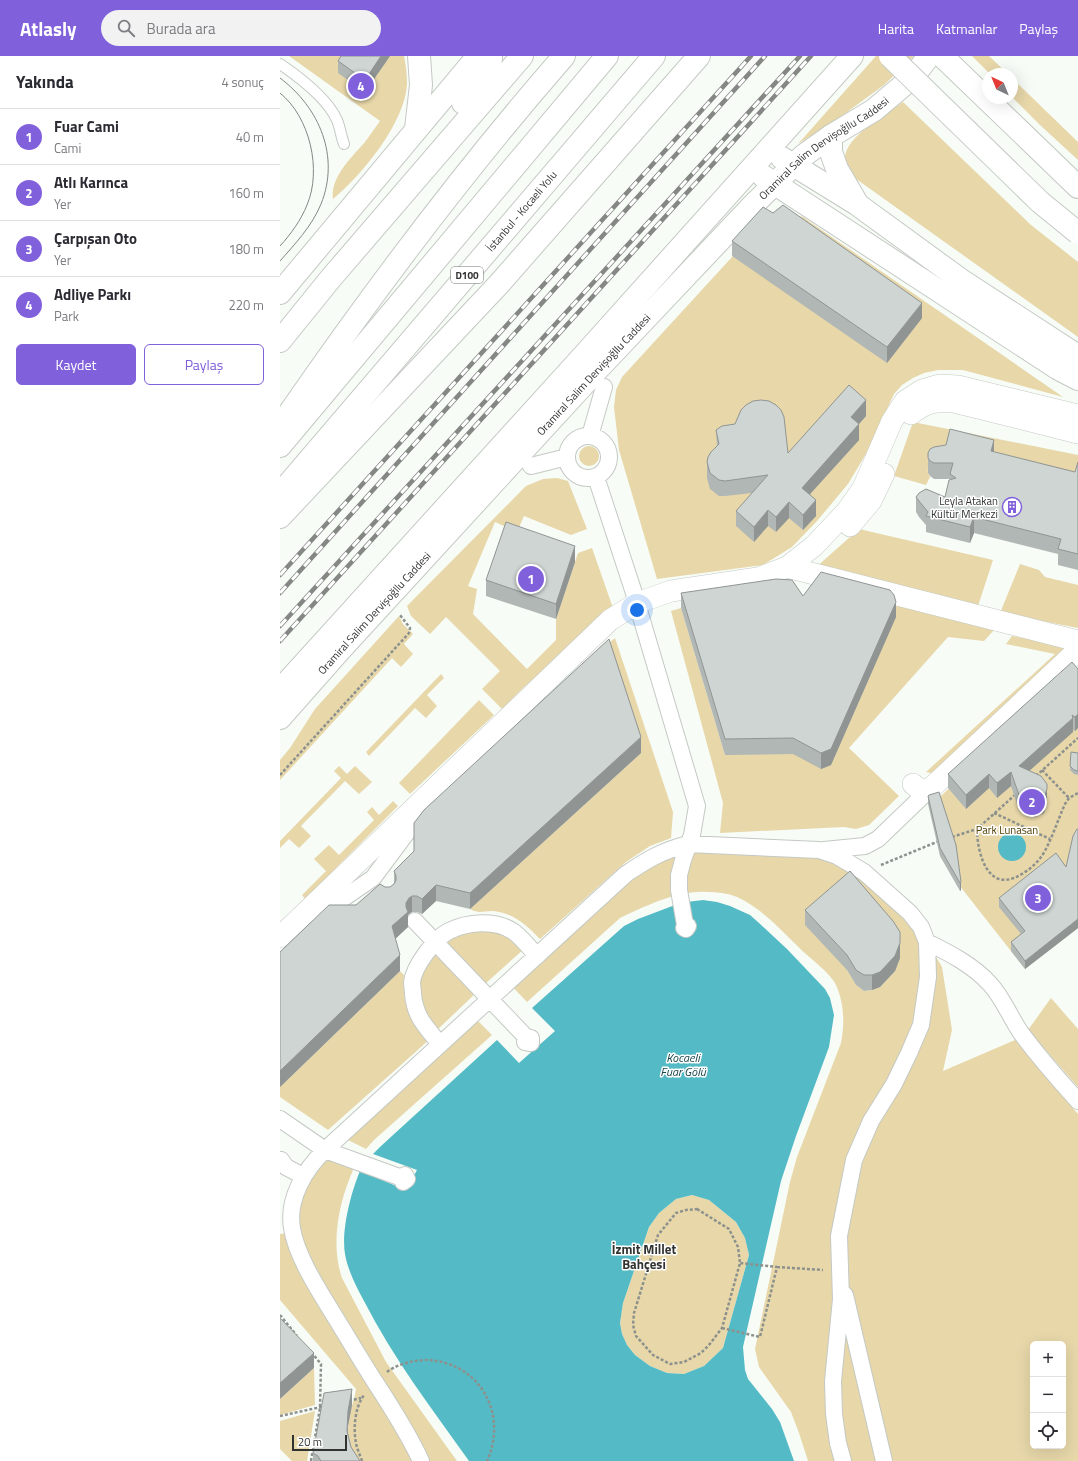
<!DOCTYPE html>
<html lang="tr">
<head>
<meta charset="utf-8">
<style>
  body { margin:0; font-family:"Titillium Web",sans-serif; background:#f2f2f3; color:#2b2b33 }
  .controls { position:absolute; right:12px; bottom:12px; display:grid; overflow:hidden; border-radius:6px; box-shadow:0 4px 16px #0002 }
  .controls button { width:36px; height:36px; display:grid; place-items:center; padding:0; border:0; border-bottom:1px solid #e1e1e2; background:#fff; color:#2b2b33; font:20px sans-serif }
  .compass { position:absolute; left:702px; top:12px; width:36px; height:36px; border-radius:50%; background:#fff; box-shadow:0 4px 16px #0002; rotate:317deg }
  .scale { position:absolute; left:12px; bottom:10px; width:55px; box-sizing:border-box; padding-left:4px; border:2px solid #313331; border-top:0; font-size:11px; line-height:14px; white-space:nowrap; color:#313331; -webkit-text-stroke:3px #fff; paint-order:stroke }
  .you { position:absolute; left:357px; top:554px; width:14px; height:14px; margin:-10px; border:3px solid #fff; border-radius:50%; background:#1a73e8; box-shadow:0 0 0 6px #1a73e833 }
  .badge { display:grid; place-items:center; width:26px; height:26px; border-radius:50%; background:#8060db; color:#fff; font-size:13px; font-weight:700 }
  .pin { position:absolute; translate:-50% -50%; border:2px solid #fff; box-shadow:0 1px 4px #0006 }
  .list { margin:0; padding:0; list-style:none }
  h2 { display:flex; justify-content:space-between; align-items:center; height:52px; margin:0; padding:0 16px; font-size:17px }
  h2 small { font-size:13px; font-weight:400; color:#7c7c81 }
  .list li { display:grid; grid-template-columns:26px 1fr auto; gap:12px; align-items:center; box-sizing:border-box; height:56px; padding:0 16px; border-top:1px solid #e1e1e2 }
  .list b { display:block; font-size:15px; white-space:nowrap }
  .list p { margin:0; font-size:13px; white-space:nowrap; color:#7c7c81 }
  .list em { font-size:13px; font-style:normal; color:#7c7c81 }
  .actions { display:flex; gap:8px; padding:12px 16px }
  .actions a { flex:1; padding:9px 0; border:1px solid #8060db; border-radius:6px; text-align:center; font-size:14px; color:#8060db }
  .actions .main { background:#8060db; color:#fff }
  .icon { flex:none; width:22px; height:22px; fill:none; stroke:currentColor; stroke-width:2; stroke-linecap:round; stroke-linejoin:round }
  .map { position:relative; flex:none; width:798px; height:1405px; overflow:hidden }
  header { display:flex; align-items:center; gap:24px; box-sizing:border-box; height:56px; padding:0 20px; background:#8060db; color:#fff }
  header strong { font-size:19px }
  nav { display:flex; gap:22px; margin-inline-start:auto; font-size:14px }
  .search { width:280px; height:36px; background:#f2f2f3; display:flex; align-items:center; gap:10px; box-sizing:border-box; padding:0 14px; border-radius:22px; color:#7c7c81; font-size:15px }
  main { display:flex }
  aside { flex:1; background:#fff }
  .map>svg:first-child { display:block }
</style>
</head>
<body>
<header>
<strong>Atlasly</strong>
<div class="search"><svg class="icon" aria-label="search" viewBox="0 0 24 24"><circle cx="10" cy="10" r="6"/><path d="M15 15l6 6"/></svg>Burada ara</div>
<nav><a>Harita</a><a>Katmanlar</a><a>Paylaş</a></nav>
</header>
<main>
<aside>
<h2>Yakında<small>4 sonuç</small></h2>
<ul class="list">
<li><span class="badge">1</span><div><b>Fuar Cami</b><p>Cami</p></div><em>40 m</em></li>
<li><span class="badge">2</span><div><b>Atlı Karınca</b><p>Yer</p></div><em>160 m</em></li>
<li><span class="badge">3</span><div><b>Çarpışan Oto</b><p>Yer</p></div><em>180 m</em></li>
<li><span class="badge">4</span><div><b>Adliye Parkı</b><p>Park</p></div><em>220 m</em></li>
</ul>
<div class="actions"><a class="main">Kaydet</a><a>Paylaş</a></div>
</aside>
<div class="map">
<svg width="798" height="1405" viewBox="0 0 798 1405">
  <rect width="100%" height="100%" fill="#f7fcf7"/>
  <path fill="#e7d7a9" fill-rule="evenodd" d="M9,0H124C126,9 127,19 127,28C125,67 82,119 53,143C50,121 72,101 85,86C90,79 95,72 100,65Z
    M596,0H634L604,29L552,67L518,88Z
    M692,0H709L728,18H710Z
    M732,22L798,86V104L760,69L732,41Z
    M623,46L751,169L798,206V281L572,120C570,115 566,108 565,103C564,81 608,57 623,46Z
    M515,159L523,161L530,166L783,341L683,314H658L644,317L633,322L622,329L614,338L587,396L568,428L537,465L512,491L483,509L377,523L339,394L334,351L336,334L342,321L485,165Z
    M633,366L798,399V419L650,408C647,413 647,416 650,421L646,429L614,420Z
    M299 400a10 10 0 1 1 20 0a10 10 0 1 1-20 0Z
    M277,422L288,425L307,473L291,479L244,460L237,476L215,466L188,530L197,533L193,558L247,613L276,584V563L298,497L312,492L333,552L244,631L222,653L202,633L220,615L166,561L150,578L131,560L127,550L246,430L263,423Z
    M579,473L713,504L698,550L534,513Z
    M740,508L759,514L765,521L798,529V572L720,557Z
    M542,530L714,574L704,585L668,581L569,692L619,740L589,769L576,773L564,771L440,777L443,747L391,555L401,552L445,699Z
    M119,560L123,568L133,578L124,588L133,598L121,611L112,602L0,724V704L10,692L35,653Z
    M732,580L792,591L656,718L646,716L775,598L726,588Z
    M335,582L393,756L391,782L370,790L346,806L260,883C246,869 232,856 212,855C202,855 199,858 190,853L361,697L325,590Z
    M798,615V872L745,913L672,820L660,800L656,778L652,748Z
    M161,618L164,622L147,639L157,650L146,662L135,652L89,700L86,696Z
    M199,644L214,659L130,738L119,727Z
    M59,710L67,718L75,710L92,726L79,738L65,725L21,770L31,780L19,792L9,783L0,792V785L61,722L54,715Z
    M113,745L118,750L25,843L22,839L46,815L34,803L49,789L59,799L94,764L87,756L92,751L99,759Z
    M407,793L536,800L554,804L581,821L647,886L662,911L672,974L663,1015L735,984L798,1058V1405H528L519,1377L511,1356L479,1311L475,1293L510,1126L517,1101L561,987C565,967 564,945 555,927C549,917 536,907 527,899C505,879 484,853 457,841C448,837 436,836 427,836C398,834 366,850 340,862L247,946L228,926L346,818ZM567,914L615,915L600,931L592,934L584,935L576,929ZM753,1288H783V1390H753Z
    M220,873L245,892L205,928L166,888L176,879L191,874Z
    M157,895L197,936L156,975L138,944L140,919Z
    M120,915L124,919C123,933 124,951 132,963C136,970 144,976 150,983L48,1074L0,1041V1031Z
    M771,942L798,973V1031L748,974Z
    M192,959L212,979L94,1084L86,1093L60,1080Z
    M43,1100L74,1112C59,1145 50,1187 62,1222L106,1306L177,1405H146L35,1220L16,1173L20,1138Z
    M412,1139L429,1144L456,1166L465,1182L469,1199L443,1292L424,1310L404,1318L387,1317L370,1310L355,1299L347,1289L342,1278L340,1267L343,1247L369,1171L379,1157L396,1143Z
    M9,1177L135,1405H71C67,1389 67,1374 70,1357C72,1349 75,1341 76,1333L0,1244V1178Z
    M34,1312L35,1349L0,1359V1343Z
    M35,1355L27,1405H12L0,1393V1365Z"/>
  <path fill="#54bbc6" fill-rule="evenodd" d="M718 791a14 14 0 1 1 28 0a14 14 0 1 1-28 0Z
    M423,844L437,846L450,850L470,859L479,867L507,893L545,933L550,942L554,959L549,991L516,1080L501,1125L463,1291L465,1314L468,1323L492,1353L500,1366L514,1405H189C152,1353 113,1302 84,1245C76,1230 68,1215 65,1198C61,1175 71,1136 80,1115L126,1134L137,1114L93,1098L101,1090L217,984L239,1007L275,975L252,952L344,870L358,863L395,849L400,879L412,876L407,846ZM412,1139L429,1144L456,1166L465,1182L469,1199L443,1292L424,1310L404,1318L387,1317L370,1310L355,1299L347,1289L342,1278L340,1267L343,1247L369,1171L379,1157L396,1143Z"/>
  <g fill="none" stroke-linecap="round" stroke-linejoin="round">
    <defs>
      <path id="service" d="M0,8C19,21 47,42 57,64C60,71 61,80 64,88"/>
      <path id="pedestrian" d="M287 401a21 21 0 1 1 42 0a21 21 0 1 1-42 0Z
        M310,380L324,331
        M251,410L287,401
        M316,421L353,534L417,750L412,779L403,804L399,819V834L405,869L404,872L406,873L408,870L405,869
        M544,794L585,790L598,783L650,733
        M36,861L93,822L137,763
        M135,865L246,981L245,986L251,987V982L246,981
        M647,886C669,897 693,909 710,928C723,942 730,961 741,977C759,1001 778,1023 798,1045
        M160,988C146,971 135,961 133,938C133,934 132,930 132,926C134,910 155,882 169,875C187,866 216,863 234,876C242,882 250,892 257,900
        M0,1063L45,1094L122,1122L123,1126L127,1123L125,1119L122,1122
        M1,1104L6,1111L23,1120
        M565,1239L604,1405
        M141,1405C128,1377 112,1352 95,1326C80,1303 67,1280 52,1256C38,1233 16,1199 12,1172C7,1143 25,1113 45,1094L346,818C368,803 382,795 408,788L539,794L557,800L584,816L630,857L641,871L647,886L648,921L641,969L629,997L614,1028L591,1065L574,1104L559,1180L561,1243L553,1325L554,1358L558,1387L563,1405"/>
      <path id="minor" d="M631,358C647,346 653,345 674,346L798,377
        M570,470L591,445L604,418
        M507,511L798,585
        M633,728L639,733H650L798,594
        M0,881L330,564L357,547L391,535L478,522L507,511L534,490L566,456L583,432L612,365L625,345L642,334L659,329L678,330L798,359"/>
      <g id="secondary">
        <path d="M551,80V96L557,113L578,149L681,224L798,300"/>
        <path d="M502,102L575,147"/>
        <path d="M483,120L777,312L798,323"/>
        <path d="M0,634L305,298L572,0"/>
        <path id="s1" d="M0,662L61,593L318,313L473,149L523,100L551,80L594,54L633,21L649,0"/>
      </g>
      <path id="primary" d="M662,0L798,131
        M183,47C195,33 206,20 211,3V0
        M136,73L141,29L139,0
        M0,237L198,0
        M0,285L51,222L242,0"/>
      <g id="trunk">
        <path d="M1,369C89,241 182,117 284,0"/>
        <path d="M0,390L327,0"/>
        <path id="s2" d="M0,438L374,0"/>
        <path d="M0,461L219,228L419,0"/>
      </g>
    </defs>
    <use href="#service" stroke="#c4c9c4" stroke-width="12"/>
    <use href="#pedestrian" stroke="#c4c9c4" stroke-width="18"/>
    <use href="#minor" stroke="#c4c9c4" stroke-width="22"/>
    <use href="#secondary" stroke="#c4c9c4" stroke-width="24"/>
    <use href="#primary" stroke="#c4c9c4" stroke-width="24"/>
    <use href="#trunk" stroke="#c4c9c4" stroke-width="24"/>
    <path stroke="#8d918d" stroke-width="2.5" stroke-dasharray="3 2" stroke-linecap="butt" d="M762,714L789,742
      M0,719L129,577L130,572L120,559
      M756,720L798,682
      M714,757L770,783
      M697,773C697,797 708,838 740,819C748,815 756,808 761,801C770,789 778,763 785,748L789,742L798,737
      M672,781L697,773L736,738
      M601,809L659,785
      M417,1153L449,1173L458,1191L460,1207L442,1272L429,1289L421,1297L404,1306L390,1308L373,1299L356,1280L353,1269L354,1257L378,1179L396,1157L406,1154Z
      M497,1211L543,1214
      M0,1259L17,1280
      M442,1272L480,1281L497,1211L460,1207
      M107,1316C119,1307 135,1304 148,1304C201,1307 228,1359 207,1405
      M69,1345L81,1342
      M0,1360L41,1351
      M31,1405L40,1352L41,1308L32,1297
      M82,1405C80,1399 77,1393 76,1387C73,1372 75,1351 84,1339"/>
    <use href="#service" stroke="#fff" stroke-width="10"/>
    <use href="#pedestrian" stroke="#fff" stroke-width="16"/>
    <use href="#minor" stroke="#fff" stroke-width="21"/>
    <use href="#secondary" stroke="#fff" stroke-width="22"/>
    <use href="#primary" stroke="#fff" stroke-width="22"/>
    <use href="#trunk" stroke="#fff" stroke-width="22"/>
    <path stroke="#848784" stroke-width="1" d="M0,22C40,52 60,101 41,148C32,170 15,188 0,205
      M0,37C30,61 42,114 27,149C21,164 11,178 0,190"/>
    <defs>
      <path id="rail" d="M0,519L471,0
        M0,537L485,0
        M0,570L520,0
        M0,585L531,0"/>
    </defs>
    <use href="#rail" stroke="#848784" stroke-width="4.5"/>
    <use href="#rail" stroke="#fff" stroke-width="3" stroke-dasharray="9" stroke-linecap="butt"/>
    <defs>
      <path id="primary-bridge" d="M610,0L760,146L798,177"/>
    </defs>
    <use href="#primary-bridge" stroke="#c4c9c4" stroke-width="24" stroke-linecap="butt"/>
    <use href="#primary-bridge" stroke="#fff" stroke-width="22"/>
  </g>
  <path fill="#b1b7b5" d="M110,0L85,36L58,17V5Z
    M452,185L642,262L607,307L452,200Z
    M586,360L579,368V384L530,438L536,460L523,474L509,462L496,476L488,470L474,486L456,470V455L472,437L445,440H439L430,433L427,422V406L437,391L436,374L455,368L508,397Z
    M714,396L795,416L798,406V514L778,509V498L694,477L690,487L646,476V469L639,461L636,456V441H665L670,424V423H654L650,420L648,417V397Z
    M295,506L276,563L206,540V524Z
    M401,537L523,540L616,561L551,709L541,713L513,698L445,699L401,552Z
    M798,613V672L795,675L793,674V676L749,715L767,747L764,757L755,761L746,760L739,754L731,730L717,742L709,732L686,753L668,732V718Z
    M791,696L798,697V719L794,718L790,714Z
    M361,697L190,853L156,845L142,858L137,856H132L129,858L128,859V871L115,883L120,915L0,1031V896L76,849L105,831H110L114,828V815L134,796V767Z
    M648,740L676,789L681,834L680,835L660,800L648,748Z
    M798,773V872L745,913L731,895V886L741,878L719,851V842L786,811Z
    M525,854L620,902L615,915L600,931L592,934L584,935L576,929L567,914L525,869Z
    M72,1349L68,1370V1377L71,1391L80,1405H33V1397Z"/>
  <path fill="#909594" d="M101,0H110L85,36V24Z
    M642,247V262L607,307V291Z
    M586,344V360L579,368V384L522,447V432L571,361Z
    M714,384V400L711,395Z
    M536,444V460L523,474V459Z
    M509,446V462L496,476V461Z
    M488,454V470L474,486V471Z
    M694,461V477L690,487V471Z
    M295,490V506L276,563V548Z
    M616,546V561L551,709L541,713V697Z
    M798,658V672L795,675V661Z
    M793,662V676L739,724V710Z
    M361,681V697L190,853V837Z
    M731,716V730L717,742V727Z
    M709,718V732L686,753V739Z
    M767,733V747L764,757L755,761V747Z
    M681,826V834L680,835V827Z
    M156,829V845L142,858V843Z
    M132,840V856L129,858L128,859V871L112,886V870L129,842Z
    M798,863V872L745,913V905Z
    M620,876V902L615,915L600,931L592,934V919Z
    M120,899V915L0,1031V1015Z
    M34,1297V1312L0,1343V1327Z
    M72,1333V1349L68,1370L67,1391L68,1355Z"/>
  <path fill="#ced5d3" stroke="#909594" d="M61,0H101L85,24L58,5Z
    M503,149L642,247L607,291L452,185L483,151L493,157Z
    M569,329L586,344L571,361L579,368L522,432L536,444L523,459L509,446L496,461L488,454L474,471L456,455L488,419L445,425L439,424L430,417L427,406L428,401L431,396L439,388L436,374L442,370L455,368L461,354L466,349L473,345L481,344L489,345L496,349L501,354L504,361L508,397Z
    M670,373L714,384L711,395L795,416L798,406V498L778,493L781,483L694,461L690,471L646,460L648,456L639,445L636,441L639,437L646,433L665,441L669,424L676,422L670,418L673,407H654L650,405L648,402V397L650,393L654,391L666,389Z
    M226,466L295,490L276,548L206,524Z
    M541,516L610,534L614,539L616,546L551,693L541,697L513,682L445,683L401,537L496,523L512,524L523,540Z
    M329,583L361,681L190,837L156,829L142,843L137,840H132L129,842L126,847V851L128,856L112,870L120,899L0,1015V896L49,849H76L100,828L105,831H110L114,828L116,824V820L114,815L134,795V767L144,754Z
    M792,606L798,613V658L795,661L792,659L793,662L739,710L761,720L767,728V733L764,742L755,747L746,746L739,739L731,716L717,727L709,718L686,739L668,718Z
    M791,696L798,697V715L794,714L790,710Z
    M659,736L676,789L681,826L680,827L660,792L648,740L649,739Z
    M797,773H798V863L745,905L731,886L745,875L719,842L776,797L786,811L793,780Z
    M570,815L613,865L620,876V887L615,900L600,916L592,919H584L576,914L567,899L525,854Z
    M0,1262L34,1297L0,1327Z
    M72,1333L68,1355L67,1375L71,1391L80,1405H41L38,1400L33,1397L44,1337Z"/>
  <defs>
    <symbol id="building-ring" viewBox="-11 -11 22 22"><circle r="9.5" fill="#fff" stroke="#8060db" stroke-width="1.5"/><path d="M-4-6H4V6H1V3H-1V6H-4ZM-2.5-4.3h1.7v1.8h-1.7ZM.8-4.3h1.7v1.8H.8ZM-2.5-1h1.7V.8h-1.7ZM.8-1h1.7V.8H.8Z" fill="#8060db"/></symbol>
  </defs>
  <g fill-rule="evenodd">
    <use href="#building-ring" x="721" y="440" width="22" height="22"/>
  </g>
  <g text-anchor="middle" stroke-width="3" stroke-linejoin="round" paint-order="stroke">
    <rect fill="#fff" stroke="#6f706f" stroke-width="1" x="171" y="211" width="32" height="16" rx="3"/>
    <g font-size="10" font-weight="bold" fill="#313331">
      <text x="187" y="223">D100</text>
    </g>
    <g font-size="11" fill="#313331" stroke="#fff">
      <text dy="4" stroke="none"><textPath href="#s1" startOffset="789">Oramiral Salim Dervişoğllu Caddesi</textPath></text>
      <text dy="4" stroke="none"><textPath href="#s2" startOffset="372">İstanbul - Kocaeli Yolu</textPath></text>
      <text dy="4" stroke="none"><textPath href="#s1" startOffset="465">Oramiral Salim Dervişoğllu Caddesi</textPath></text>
      <text dy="4" stroke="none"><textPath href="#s1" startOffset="141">Oramiral Salim Dervişoğllu Caddesi</textPath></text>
    </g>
    <g font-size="11" fill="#313331" stroke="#fff" text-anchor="end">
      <text x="718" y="449">Leyla Atakan<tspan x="718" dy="13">Kültür Merkezi</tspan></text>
    </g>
    <g font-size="11" fill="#4e3c00" stroke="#fff">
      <text x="727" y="778">Park Lunasan</text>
    </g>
    <g font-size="12" font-style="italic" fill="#18474c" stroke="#fff">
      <text x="403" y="1006">Kocaeli<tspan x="403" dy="14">Fuar Gölü</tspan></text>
    </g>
    <g font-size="13" font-weight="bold" fill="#313331" stroke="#fff">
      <text x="364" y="1198">İzmit Millet<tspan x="364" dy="15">Bahçesi</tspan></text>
    </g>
  </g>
</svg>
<div class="controls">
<button>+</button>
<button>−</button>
<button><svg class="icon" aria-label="locate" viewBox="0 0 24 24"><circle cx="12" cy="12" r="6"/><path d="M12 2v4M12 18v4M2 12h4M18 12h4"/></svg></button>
</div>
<svg class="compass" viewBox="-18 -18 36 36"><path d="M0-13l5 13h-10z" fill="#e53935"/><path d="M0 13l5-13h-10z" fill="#7c7c81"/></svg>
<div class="scale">20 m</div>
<div class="you"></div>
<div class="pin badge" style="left:251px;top:523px">1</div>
<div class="pin badge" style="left:752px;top:746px">2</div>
<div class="pin badge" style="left:758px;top:842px">3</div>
<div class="pin badge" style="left:81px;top:30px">4</div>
</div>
</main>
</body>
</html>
